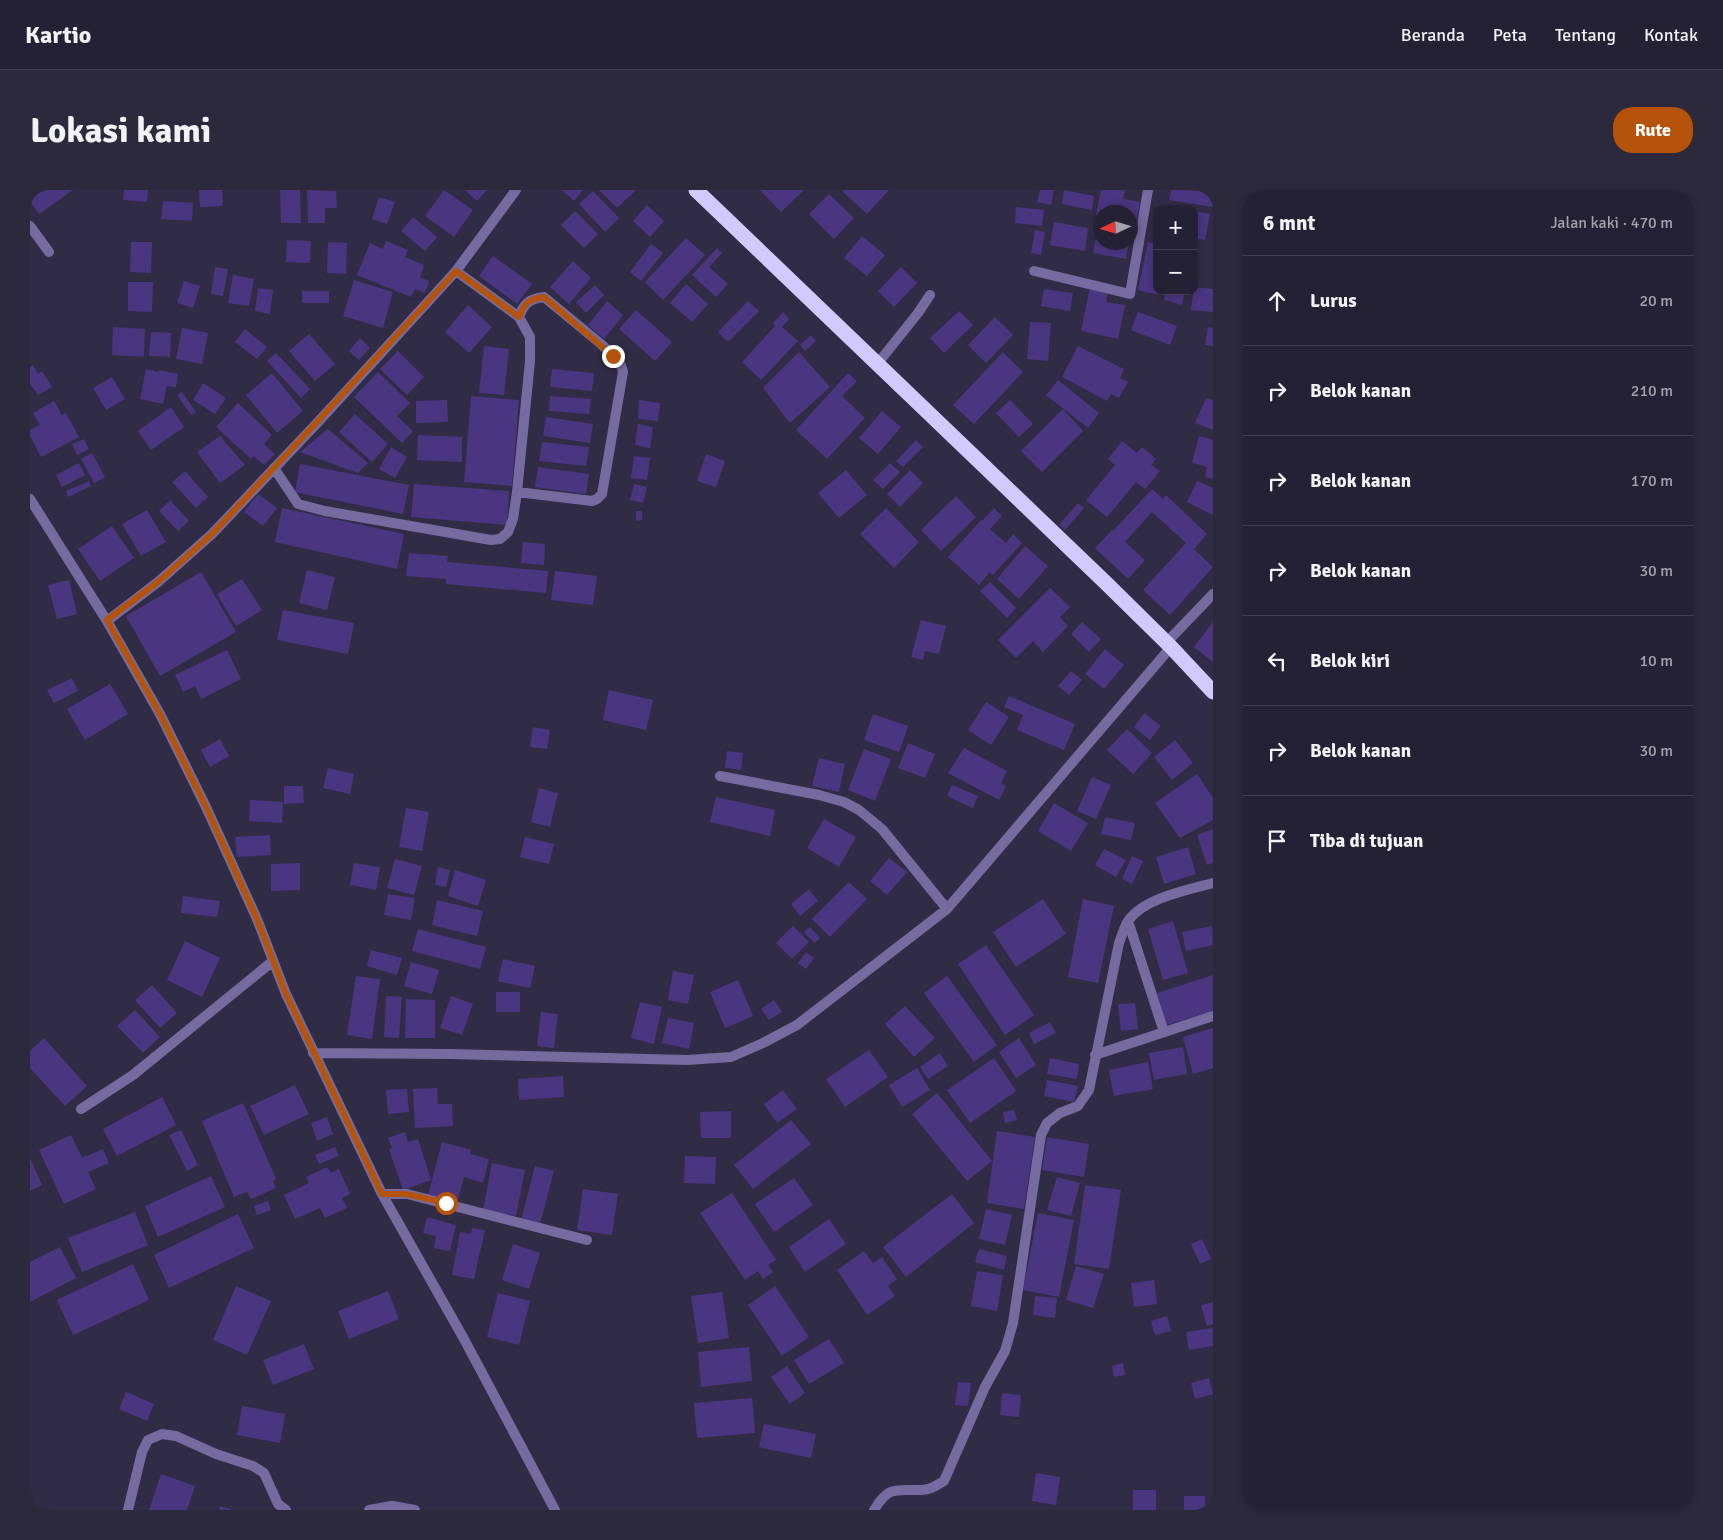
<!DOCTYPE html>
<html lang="id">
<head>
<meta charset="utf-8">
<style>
  body { margin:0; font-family:Signika,sans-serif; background:#2d293c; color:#f1f3f6 }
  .controls { position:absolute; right:15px; top:15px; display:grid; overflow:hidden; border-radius:10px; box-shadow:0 2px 8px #0003 }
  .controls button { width:45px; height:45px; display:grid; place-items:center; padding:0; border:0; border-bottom:1px solid #423e4f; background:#252134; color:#f1f3f6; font:25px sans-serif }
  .compass { position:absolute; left:1063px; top:15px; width:45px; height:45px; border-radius:50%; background:#252134; box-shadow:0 2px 8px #0003; rotate:266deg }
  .stop { position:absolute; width:15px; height:15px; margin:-11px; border:4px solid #b45309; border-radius:50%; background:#fff }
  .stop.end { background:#b45309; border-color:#fff; box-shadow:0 1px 5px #0008 }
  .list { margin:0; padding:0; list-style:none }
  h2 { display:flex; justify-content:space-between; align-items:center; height:65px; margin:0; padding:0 20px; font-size:21px }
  h2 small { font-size:16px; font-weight:400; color:#a3a3ac }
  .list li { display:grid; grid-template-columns:32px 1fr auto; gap:15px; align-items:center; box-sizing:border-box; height:90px; padding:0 20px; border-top:1px solid #423e4f }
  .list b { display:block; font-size:19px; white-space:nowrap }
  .list em { font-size:16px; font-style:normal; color:#a3a3ac }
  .icon { flex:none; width:28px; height:28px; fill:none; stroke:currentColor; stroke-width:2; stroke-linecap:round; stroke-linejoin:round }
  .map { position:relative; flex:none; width:1183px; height:1320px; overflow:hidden; border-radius:20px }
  header { display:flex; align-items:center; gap:30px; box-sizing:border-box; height:70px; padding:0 25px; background:#252134; border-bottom:1px solid #423e4f }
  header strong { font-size:24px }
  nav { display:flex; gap:28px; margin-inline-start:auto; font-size:18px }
  .intro { display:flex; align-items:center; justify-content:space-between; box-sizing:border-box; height:120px; padding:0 30px }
  h1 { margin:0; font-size:35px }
  .button { padding:12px 22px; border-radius:20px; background:#b45309; color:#fff; font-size:18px; font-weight:700 }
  main { display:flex; gap:30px; padding:0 30px }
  aside { flex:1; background:#252134; border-radius:20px; box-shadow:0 2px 8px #0003 }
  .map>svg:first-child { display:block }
</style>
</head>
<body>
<header>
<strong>Kartio</strong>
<nav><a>Beranda</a><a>Peta</a><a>Tentang</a><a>Kontak</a></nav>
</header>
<div class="intro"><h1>Lokasi kami</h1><a class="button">Rute</a></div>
<main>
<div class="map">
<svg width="1183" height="1320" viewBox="0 0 1183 1320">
  <rect width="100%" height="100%" fill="#312c45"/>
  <path fill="#4a3581" d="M0,0H43L9,24L0,11Z
    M94,0H118L117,12L93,10Z
    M169,0H192L193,16L170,17Z
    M250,0H270L271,33H251Z
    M277,0L306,1L307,18H295V33H278Z
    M414,0L443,20L424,47L395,26Z
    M435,0H457L447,11Z
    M532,0H553L544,11Z
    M569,0H606L587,18Z
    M730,0H774L751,22Z
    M813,0H859L837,24L812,1Z
    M1010,0H1024L1021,15L1007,12Z
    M1034,0L1064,6L1062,20L1032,14Z
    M1071,0H1095L1093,9L1110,12L1105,39L1100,38V22H1070V32L1065,31Z
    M1141,0L1183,1V17L1139,10Z
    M563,1L589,28L575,42L549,14Z
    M799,4L824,28L804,49L779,24Z
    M349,7L365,12L357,34L342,29Z
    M133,11L163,13L162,31L131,29Z
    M617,15L634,31L620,47L603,31Z
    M986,17L1014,20L1012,36L985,33Z
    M545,21L568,44L554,58L531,35Z
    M1164,21L1180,24L1175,50L1164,48Z
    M383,27L407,47L395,61L371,41Z
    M1024,32L1058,38L1055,61L1020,55Z
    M1068,39H1070V52H1099L1096,69L1063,63Z
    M1005,40L1015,42L1011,65L1001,63Z
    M832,46L855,65L837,86L814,68Z
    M656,48L675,65L633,110L615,92Z
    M257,50L281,51L280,73L256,72Z
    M356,51L378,60L375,67L394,75L390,87L399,91L395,103L385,99L381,107L327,85L340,53L353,59Z
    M101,52H122L121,83L100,82Z
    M298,52L317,53L316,84L297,83Z
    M1118,52L1127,54V101H1130L1129,105L1108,100Z
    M621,54L633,63L611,91L600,82Z
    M687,58L692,63L679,77L698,94L686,107L662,85Z
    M463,66L502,94L487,114L449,86Z
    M543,71L561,88L539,114L520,97Z
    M185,77L198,79L193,106L181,104Z
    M871,77L887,93L864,117L848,101Z
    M203,85L224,89L219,116L198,113Z
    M324,90L363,102L353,138L313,126Z
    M154,91L170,96L163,118L147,113Z
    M98,92H123L122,122L98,121Z
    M656,94L678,114L662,132L640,113Z
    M565,95L574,105L556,123L546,112Z
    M1060,97L1078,100L1076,112L1095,115L1088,149L1051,141Z
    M1164,97L1183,99V122L1161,120Z
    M228,98L243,100L240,124L225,121Z
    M1014,99L1043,103L1040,121L1011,116Z
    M272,101H299V113H272Z
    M1136,101H1155L1152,115L1134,110Z
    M577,111L593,125L574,149L558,135Z
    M718,111L729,121L698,152L688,142Z
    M438,115L462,137L439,163L415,142Z
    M606,120L642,152L625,171L589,139Z
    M929,121L943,135L914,163L900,148Z
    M753,122L759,129L752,137L768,151L731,190L712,172L745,136L743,133Z
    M1108,122L1147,136L1140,155L1101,140Z
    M965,127L983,145L956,173L938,155Z
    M1000,132L1021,133L1018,171L997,169Z
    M83,137L115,139L114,167L82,165Z
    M1178,137L1183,138V156L1175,155Z
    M152,138L178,143L172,174L146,169Z
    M215,139L237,157L227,169L205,152Z
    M121,142L141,143L140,167L119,166Z
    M279,144L305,174L285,191L259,161Z
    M781,145L786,151L775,161L770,155Z
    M330,148L340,158L329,170L319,161Z
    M454,156L479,159L474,205L449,203Z
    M1048,156L1094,179L1090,188L1098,192L1089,208L1081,204L1077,211L1032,187Z
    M368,161L394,187L377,205L350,179Z
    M769,162L800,197L760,233L733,198Z
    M973,162L993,182L944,234L923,215Z
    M246,163L280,199L271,208L237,171Z
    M3,175L8,184L12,181L22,197L8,205L0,194V177Z
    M116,179L129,182V180L148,184L146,197L137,196L133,214L110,209Z
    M522,179L564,183L562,201L520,197Z
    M348,182L380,213L367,226L383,241L372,253L324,207Z
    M242,183L273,221L247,243L216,205Z
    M818,183L827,191L812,206L835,228L797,269L766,240Z
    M82,187L95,209L76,220L63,198Z
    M1028,190L1069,223L1058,238L1016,205Z
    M173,193L196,208L185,224L163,210Z
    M152,202L166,222L161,225L147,205Z
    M441,206L489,210L482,296L434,292Z
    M520,206L561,209L559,224L519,221Z
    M1176,208L1183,210V240L1165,233Z
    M417,210L418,232L386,233V211Z
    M609,210L630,213L628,231L608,229Z
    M980,210L1003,234L989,247L966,223Z
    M24,211L32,225L36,223L49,247L11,267L0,246V240L10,235L3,223Z
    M208,213L242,245L234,254L245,264L234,275L224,266L221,269L186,237Z
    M141,217L154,237L121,260L108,241Z
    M1033,219L1053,241L1012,282L991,261Z
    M852,221L871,237L848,264L829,248Z
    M325,224L358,254L342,272L309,242Z
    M516,227L563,234L560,253L513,246Z
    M608,234L623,237L620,258L605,255Z
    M298,239L338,273L328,283L270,262Z
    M388,245L432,247V272L387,270Z
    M190,246L215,275L190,293L167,262Z
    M1169,246L1183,250V289L1175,287L1177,277L1162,273Z
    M54,249L59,259L47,265L42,254Z
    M886,250L893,257L873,277L866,271Z
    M1092,251L1107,263L1112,257L1126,269L1121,275L1130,281L1115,299L1106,292L1077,327L1056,310L1085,275L1078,269Z
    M512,252L559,257L556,276L509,271Z
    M361,257L377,267L365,288L349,279Z
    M62,263L75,287L64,293L51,269Z
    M676,264L695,271L686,297L667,291Z
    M604,266L620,268L617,290L601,288Z
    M49,273L55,285L32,297L26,285Z
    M860,273L870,282L853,299L843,290Z
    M270,274L379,295L373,324L265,302Z
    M508,277L559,284L556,304L505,297Z
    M816,280L837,305L809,328L788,303Z
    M880,280L893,293L870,317L857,304Z
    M155,281L178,307L166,318L142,292Z
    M59,291L61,296L38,307L36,301Z
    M1167,291L1183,298V325L1157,312Z
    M384,294L479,301L477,335L381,327Z
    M604,294L617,297L613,313L600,310Z
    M1122,299L1133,309L1136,305L1177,344L1164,359L1183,377L1140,425L1113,400L1156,353L1122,322L1095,352L1115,370L1098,389L1065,358L1082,340L1083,341Z
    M228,304L247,318L233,336L214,322Z
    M926,306L946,327L911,361L891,340Z
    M140,310L159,331L148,341L129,321Z
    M1048,313L1054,318L1035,340L1029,335Z
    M252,318L374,344L367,379L245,352Z
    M856,318L889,352L864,378L830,344Z
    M964,318L972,326L960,339L976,353L983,344L992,353L963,385L960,382L949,395L918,367L951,330L952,331Z
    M117,320L136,352L111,366L92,334Z
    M606,321H612V330L606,331Z
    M82,336L104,368L70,391L48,359Z
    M493,352L515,354L514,375L491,373Z
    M995,356L1018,376L989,409L967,389Z
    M379,363L418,366L417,372L518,381L516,403L416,394V389L376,386Z
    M277,380L305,387L297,420L269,413Z
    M525,381L567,386L563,415L521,410Z
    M171,382L206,442L130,486L96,426Z
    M212,389L232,420L206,436L187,404Z
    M39,390L47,424L27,429L18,395Z
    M960,392L986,418L977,428L950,401Z
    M1020,398L1040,417L1030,427L1038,436L1013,462L1003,451L986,468L968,450Z
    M253,420L324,433L318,464L247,450Z
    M891,430L916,436L909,464L895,461L893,470L881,467Z
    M1052,432L1071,449L1059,462L1041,444Z
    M1183,432V472L1164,457Z
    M1075,459L1094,475L1074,499L1055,484Z
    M197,460L211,489L171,509L165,496L153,502L145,485Z
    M1041,481L1052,490L1039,505L1028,496Z
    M42,488L48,501L24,513L17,500Z
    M80,494L98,524L55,550L37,519Z
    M579,500L623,510L616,540L573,530Z
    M979,506L1045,534L1034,560L987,540L993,525L974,517Z
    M956,512L979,527L961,555L938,540Z
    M1114,523L1131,536L1120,550L1104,537Z
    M843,524L878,536L869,562L834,550Z
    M503,537L520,540L517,559L500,557Z
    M1097,539L1122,563L1103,584L1077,560Z
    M190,549L199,566L180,577L171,560Z
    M1145,550L1163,573L1142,590L1124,567Z
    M878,553L905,564L895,588L868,578Z
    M934,558L977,581L971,593L976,596L969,610L918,583Z
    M834,559L861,569L845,611L818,600Z
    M697,561L713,563L711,580L695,578Z
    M789,568L815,574L809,602L782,596Z
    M298,578L324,584L320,604L293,598Z
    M1167,584L1183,608V630L1150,648L1125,613Z
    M1062,587L1081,595L1066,629L1047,621Z
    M922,595L948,606L943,618L917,606Z
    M254,596H273L274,613L254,614Z
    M509,598L528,603L520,637L501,632Z
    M686,607L745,620L740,646L680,632Z
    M220,610L253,612L252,633L219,631Z
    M1024,613L1058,633L1041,661L1008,641Z
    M376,618L399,622L392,661L369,657Z
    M1075,627L1105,633L1101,650L1071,644Z
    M794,629L826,647L809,677L777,658Z
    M1183,639V673L1177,675L1167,645Z
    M240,645L241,665L207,667L205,647Z
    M495,647L524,654L519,674L490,667Z
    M1158,657L1166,684L1134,694L1126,667Z
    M1074,659L1096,670L1086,687L1065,675Z
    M1102,666L1113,671L1102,694L1092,689Z
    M859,668L877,682L857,705L840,691Z
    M365,669L392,676L384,705L357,698Z
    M270,673V700L241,701V674Z
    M324,673L350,677L346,700L320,695Z
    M408,677L420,680L416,697L405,695Z
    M425,680L456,690L448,716L418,706Z
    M819,692L837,709L800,747L782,729Z
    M779,699L788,711L770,726L761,714Z
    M358,704L385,708L381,730L354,725Z
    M153,706L190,711L187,727L151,723Z
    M1013,709L1036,744L986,777L963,742Z
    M1053,709L1084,716L1068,793L1038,787Z
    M407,710L453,721L447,746L402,735Z
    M1143,731L1158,783L1133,790L1118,739Z
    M763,736L779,752L762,769L746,753Z
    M1182,736L1183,755L1156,761L1152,742Z
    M780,737L790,748L785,753L774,742Z
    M388,739L456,757L450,779L382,761Z
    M155,751L190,768L172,807L137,790Z
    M956,755L1004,825L975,845L928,774Z
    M341,760L372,768L367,785L337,776Z
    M776,762L784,768L776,779L768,773Z
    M473,769L505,776L500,798L468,791Z
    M381,772L409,780L402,804L374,796Z
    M643,781L664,785L658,814L638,810Z
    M1183,785V821L1137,835L1127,803Z
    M326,786L350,789L342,849L317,845Z
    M917,786L967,855L944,872L894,803Z
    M708,790L723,826L695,838L680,802Z
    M122,795L147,823L130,838L105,810Z
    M466,802H490V822H466Z
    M356,806L372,807L369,848L354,847Z
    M421,806L443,814L432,845L410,838Z
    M376,809L405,810V848H375Z
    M744,810L752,822L739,830L731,819Z
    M610,812L632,817L624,854L601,848Z
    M1105,813L1108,839L1091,841L1088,814Z
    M875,816L905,848L884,867L855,834Z
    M105,820L130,847L113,863L87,836Z
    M511,822L528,824L524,858L507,856Z
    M638,828L664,833L659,859L632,853Z
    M1020,832L1026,843L1004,854L999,843Z
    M1183,838V878L1163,884L1153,847Z
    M14,848L57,896L35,916L0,878V861Z
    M989,848L1006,875L986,888L969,862Z
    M1153,857L1157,884L1124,890L1119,863Z
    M839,860L858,887L815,917L796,889Z
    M910,863L918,876L898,889L890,877Z
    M964,868L986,901L940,933L917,900Z
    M1020,868L1049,874L1047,889L1017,884Z
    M1118,872L1123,899L1084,906L1079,880Z
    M887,878L900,900L872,917L859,895Z
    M533,886L534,907L489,910L488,889Z
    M1017,890L1048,896L1044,912L1014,906Z
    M265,895L279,924L234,945L220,916Z
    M407,898L408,914H422L423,936L385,938L383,899Z
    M377,899L379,922L358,924L356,900Z
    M753,900L767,919L747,933L734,914Z
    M907,903L962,971L937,991L882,924Z
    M132,907L146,935L87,966L73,939Z
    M213,913L246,989L243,991L246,998L221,1009L217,1002L204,1007L172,931Z
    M984,920L987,930L975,933L973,922Z
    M701,921V948H671L670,922Z
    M297,927L303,944L287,951L281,933Z
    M761,930L781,954L723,999L704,975Z
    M151,940L168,975L157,981L139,945Z
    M967,941L1005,947L994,1019L957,1013Z
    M375,942L378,952L388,949L401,990L373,1000L359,959L362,958L358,948Z
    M41,945L52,968L73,959L79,973L58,982L66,999L34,1014L9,960Z
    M1017,947L1059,954L1054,987L1012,980Z
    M412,952L441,960L440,964L459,969L453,993L434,987L427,1013L398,1005Z
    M305,957L309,966L289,974L285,965Z
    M655,966L686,967L685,994L654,993Z
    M0,968L12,995L0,1001Z
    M462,973L495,980L486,1026L453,1020Z
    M505,976L524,981L510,1034L491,1030Z
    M297,977L301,983L309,979L320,1004L312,1008L317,1018L295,1028L290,1018L265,1029L254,1005L279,993L276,987Z
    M181,986L195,1017L128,1047L115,1016Z
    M1027,987L1050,993L1041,1026L1017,1020Z
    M764,988L783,1015L744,1042L725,1014Z
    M1055,995L1091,1000L1079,1079L1044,1074Z
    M553,999L588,1004L582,1045L547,1040Z
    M702,1003L746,1070L738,1075L743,1082L733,1089L728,1081L715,1090L670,1023Z
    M922,1004L944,1033L876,1087L853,1057Z
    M238,1011L241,1020L227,1025L224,1016Z
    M956,1019L982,1025L975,1055L949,1049Z
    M105,1022L118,1055L52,1082L38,1048Z
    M1008,1023L1044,1030L1029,1107L993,1100Z
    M208,1024L224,1058L139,1098L124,1065Z
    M397,1027L426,1035L420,1061L404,1058L406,1046L393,1043Z
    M799,1029L816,1054L775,1082L759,1057Z
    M442,1038L455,1040L444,1089L422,1085L430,1042L441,1044Z
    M1172,1049L1181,1069L1170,1074L1161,1054Z
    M483,1054L510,1063L499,1099L472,1090Z
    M30,1057L46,1088L0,1112V1072Z
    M949,1059L977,1066L974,1080L945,1072Z
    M834,1061L843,1073L852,1067L867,1089L858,1096L865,1106L837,1125L807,1080Z
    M103,1074L119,1110L43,1145L27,1110Z
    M1046,1076L1074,1084L1063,1118L1036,1110Z
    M947,1081L973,1085L967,1121L941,1116Z
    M1124,1090L1127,1114L1104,1117L1101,1093Z
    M206,1096L241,1111L217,1165L183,1150Z
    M745,1096L779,1147L752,1166L718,1115Z
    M358,1101L369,1129L319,1149L308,1121Z
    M692,1102L699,1148L668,1153L661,1106Z
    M468,1103L500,1111L489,1155L457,1147Z
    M1005,1106L1027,1108L1025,1128L1003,1125Z
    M1183,1112V1134L1177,1136L1171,1115Z
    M1137,1126L1141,1141L1125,1145L1121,1131Z
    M1183,1138V1156L1159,1160L1156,1142Z
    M799,1149L814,1173L779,1194L764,1170Z
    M274,1154L284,1179L243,1195L233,1170Z
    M719,1157L722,1191L671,1197L668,1162Z
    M1093,1173L1095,1185L1084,1187L1082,1176Z
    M757,1176L775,1203L760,1214L741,1187Z
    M1179,1188L1183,1204L1165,1209L1161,1193Z
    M928,1192L941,1193L938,1216L925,1215Z
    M96,1202L124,1214L117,1231L89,1219Z
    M972,1203L991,1205L989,1227L970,1225Z
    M722,1208L725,1243L667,1248L664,1213Z
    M212,1216L255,1224L250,1253L207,1245Z
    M734,1234L786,1244L781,1268L729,1257Z
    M1006,1283L1030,1287L1026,1315L1002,1311Z
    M131,1284L165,1296L157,1320H119Z
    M1103,1300H1126V1320H1103Z
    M1154,1306H1175V1320H1154Z
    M190,1316L201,1319V1320H189Z"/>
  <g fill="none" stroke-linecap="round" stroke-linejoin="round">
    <path stroke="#756ba0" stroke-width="10" d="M0,36L19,62
      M1004,81L1100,104L1118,0
      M848,173L888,123L900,105
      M244,278L268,314L295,321L461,350L470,349L478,342L483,329L487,302L500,171V147L489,127L426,81
      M487,302L562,311L567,309L572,304L593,182L590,172L571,154L514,107C499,109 494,113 489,127
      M0,309L77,431L130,524L176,617L227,729L256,804L352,1004L434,1149L525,1320
      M77,431L128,392L182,344L289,231L426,81L486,0
      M1137,452L1183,404
      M690,586L789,605L814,612L829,620L852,639L917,719
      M1098,731L1134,842
      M283,863L420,864L657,870L701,867L733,853L767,835L917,719L1141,457
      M1065,865L1183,826
      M51,919L103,885L243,771
      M352,1004H377L557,1050
      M98,1320L112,1262L118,1250L132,1244L146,1246L186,1264L223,1276L234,1283L248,1314L256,1320
      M339,1320L362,1316L385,1320
      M844,1320C860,1294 867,1301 892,1300C901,1300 907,1295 914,1291L955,1197L975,1161L983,1133L1011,945L1017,933L1030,923L1048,916L1059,900L1089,753C1092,746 1094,737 1098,731C1114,708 1157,700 1183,693"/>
    <path stroke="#d2c9fe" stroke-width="15" d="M666,0L1077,394L1141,457L1183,502"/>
  </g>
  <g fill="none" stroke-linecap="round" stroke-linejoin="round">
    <path stroke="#b45309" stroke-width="6" d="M416,1013L376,1004H352L256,804L227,729L176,617L130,524L77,430L128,392L182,344L288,231L426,81L489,127C494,113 499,109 514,107L583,166"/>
  </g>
</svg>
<div class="controls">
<button>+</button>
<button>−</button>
</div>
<svg class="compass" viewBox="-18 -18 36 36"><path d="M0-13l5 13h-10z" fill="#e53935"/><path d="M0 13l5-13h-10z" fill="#a3a3ac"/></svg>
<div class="stop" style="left:416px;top:1013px"></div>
<div class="stop end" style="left:583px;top:166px"></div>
</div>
<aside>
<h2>6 mnt<small>Jalan kaki · 470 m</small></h2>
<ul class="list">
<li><svg class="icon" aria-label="ahead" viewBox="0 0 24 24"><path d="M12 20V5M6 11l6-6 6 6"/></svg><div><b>Lurus</b></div><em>20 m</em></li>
<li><svg class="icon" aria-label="right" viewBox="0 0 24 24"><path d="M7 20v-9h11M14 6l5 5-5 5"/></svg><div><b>Belok kanan</b></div><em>210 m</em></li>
<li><svg class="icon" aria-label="right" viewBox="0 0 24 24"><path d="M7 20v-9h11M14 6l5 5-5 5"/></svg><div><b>Belok kanan</b></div><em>170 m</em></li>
<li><svg class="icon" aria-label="right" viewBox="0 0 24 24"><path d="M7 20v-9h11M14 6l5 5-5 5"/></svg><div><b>Belok kanan</b></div><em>30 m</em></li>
<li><svg class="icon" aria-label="left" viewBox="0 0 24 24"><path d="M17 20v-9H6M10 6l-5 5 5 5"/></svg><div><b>Belok kiri</b></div><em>10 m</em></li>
<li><svg class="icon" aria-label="right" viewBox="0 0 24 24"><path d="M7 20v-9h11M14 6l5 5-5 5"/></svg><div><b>Belok kanan</b></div><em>30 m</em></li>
<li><svg class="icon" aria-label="arrive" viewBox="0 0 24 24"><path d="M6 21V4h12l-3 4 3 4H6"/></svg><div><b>Tiba di tujuan</b></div></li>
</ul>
</aside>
</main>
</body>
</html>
